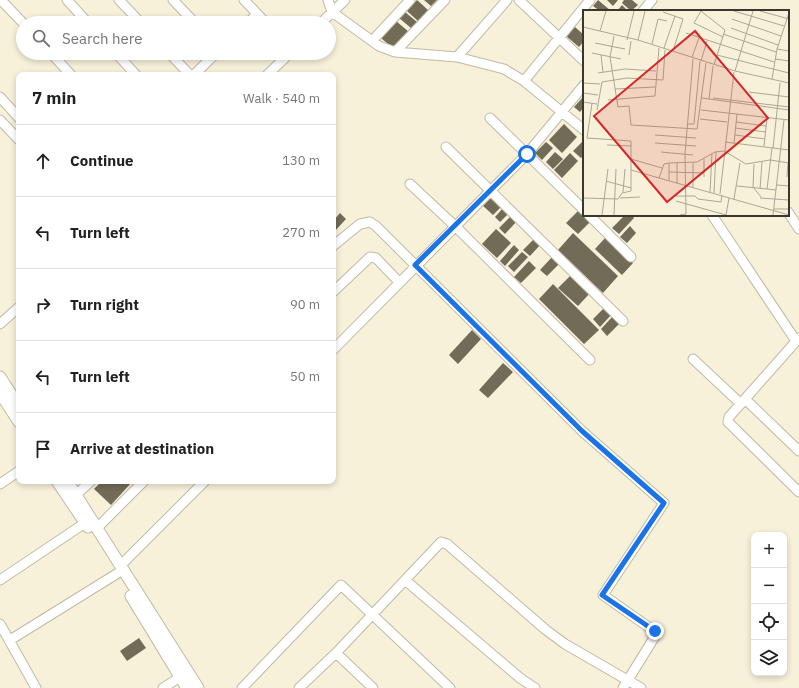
<!DOCTYPE html>
<html lang="en">
<head>
<meta charset="utf-8">
<style>
  body { margin:0; font-family:"IBM Plex Sans",sans-serif; background:#f2f2f2; color:#202124 }
  .controls { position:absolute; right:12px; bottom:12px; display:grid; overflow:hidden; border-radius:8px; box-shadow:0 2px 6px #0003 }
  .controls button { width:36px; height:36px; display:grid; place-items:center; padding:0; border:0; border-bottom:1px solid #e0e0e0; background:#fff; color:#202124; font:20px sans-serif }
  .stop { position:absolute; width:12px; height:12px; margin:-9px; border:3px solid #1a73e8; border-radius:50%; background:#fff }
  .stop.end { background:#1a73e8; border-color:#fff; box-shadow:0 1px 4px #0008 }
  .list { margin:0; padding:0; list-style:none }
  h2 { display:flex; justify-content:space-between; align-items:center; height:52px; margin:0; padding:0 16px; font-size:17px }
  h2 small { font-size:13px; font-weight:400; color:#757577 }
  .list li { display:grid; grid-template-columns:26px 1fr auto; gap:12px; align-items:center; box-sizing:border-box; height:72px; padding:0 16px; border-top:1px solid #e0e0e0 }
  .list b { display:block; font-size:15px; white-space:nowrap }
  .list em { font-size:13px; font-style:normal; color:#757577 }
  .icon { flex:none; width:22px; height:22px; fill:none; stroke:currentColor; stroke-width:2; stroke-linecap:round; stroke-linejoin:round }
  .map { position:relative; flex:none; width:799px; height:688px; overflow:hidden }
  .search { position:absolute; background:#fff; box-shadow:0 2px 6px #0003; left:16px; top:16px; width:320px; height:44px; display:flex; align-items:center; gap:10px; box-sizing:border-box; padding:0 14px; border-radius:22px; color:#757577; font-size:15px }
  .panel { position:absolute; background:#fff; box-shadow:0 2px 6px #0003; left:16px; top:72px; width:320px; height:412px; border-radius:8px }
  .map>svg:first-child { display:block }
</style>
</head>
<body>
<div class="map">
<svg width="799" height="688" viewBox="0 0 799 688">
  <rect width="100%" height="100%" fill="#f7f1da"/>
  <path fill="#716b57" d="M417,0L428,10L418,21L407,11Z
    M424,0H437L431,6Z
    M598,0L610,10L609,11H600L593,6Z
    M607,0H618L613,6Z
    M624,0H632L638,5L631,11L622,3Z
    M622,5L628,11H617Z
    M405,12L417,22L411,28L399,18Z
    M396,21L409,32L394,49L381,38Z
    M575,27L584,35V41L579,47L566,36Z
    M584,96V107L580,112L574,107Z
    M564,124L577,137L562,153L549,140Z
    M584,140V155L581,158L573,151Z
    M546,142L553,148L542,160L535,153Z
    M555,152L563,159L553,169L546,162Z
    M570,153L578,161L562,178L554,170Z
    M491,196L502,206L493,215L482,205Z
    M503,208L509,213L500,222L495,217Z
    M579,210L591,221L578,234L566,223Z
    M340,213L346,219L334,232L333,221Z
    M625,215H632L634,218L619,234L612,228Z
    M511,216L517,221L505,234L499,228Z
    M630,226L636,233L627,243L620,237Z
    M496,229L511,243L497,258L482,244Z
    M573,233L618,276L603,293L558,250Z
    M606,237L633,263L622,275L595,249Z
    M535,238L541,244L530,256L523,250Z
    M514,245L519,250L505,266L500,261Z
    M522,252L528,257L514,272L508,266Z
    M553,256L560,263L547,276L540,270Z
    M529,261L536,268L521,283L514,277Z
    M572,274L591,292L578,306L558,288Z
    M553,284L599,330L584,344L539,299Z
    M605,307L612,314L600,327L593,319Z
    M613,316L620,323L607,336L601,329Z
    M472,330L481,339L458,364L449,355Z
    M503,363L513,372L488,398L479,390Z
    M102,481H131L132,482L111,505L94,489Z
    M139,638L146,648L127,661L120,651Z"/>
  <g fill="none" stroke-linecap="round" stroke-linejoin="round">
    <defs>
      <path id="minor" d="M1,0L23,23
        M67,0L88,23
        M119,0L141,23
        M173,0L195,23
        M244,0L266,23
        M328,0L332,12L379,46L395,52L457,57L504,69L524,81L584,130
        M519,0L584,61
        M643,11L652,0
        M248,23L257,14
        M321,23L345,0
        M372,41L410,0
        M395,52L445,0
        M51,53L71,75
        M116,53L136,75
        M169,53L190,75
        M457,57L507,0
        M194,75L216,53
        M267,75L290,53
        M524,81L590,0
        M0,97L19,118
        M490,118L584,210
        M0,120L19,140
        M446,147L623,321
        M410,184L455,226L590,360
        M788,212L799,229
        M589,215L631,257
        M712,215L796,341
        M333,246L360,224L370,222L376,226L582,431L664,503L603,595L657,633L623,688
        M333,292L370,257L376,258L399,282
        M0,324L19,307
        M799,338L729,417L728,422L799,492
        M333,350L527,154L584,85
        M693,359L741,404
        M745,399L799,451
        M0,484L19,471
        M76,495L91,481
        M97,528L144,481
        M121,565L205,481
        M0,580L85,523
        M405,580L520,678L535,688
        M0,624L36,688
        M10,640L118,573
        M336,653L373,688
        M163,688L180,677
        M242,688L341,585L450,688
        M299,688L336,653L441,542L447,544L546,630L565,644L641,688"/>
      <path id="major" d="M0,377L19,407
        M0,393L19,422
        M57,481L88,527
        M67,481L198,688
        M131,596L187,688"/>
    </defs>
    <use href="#minor" stroke="#c0baa4" stroke-width="11"/>
    <use href="#major" stroke="#c0baa4" stroke-width="13"/>
    <use href="#minor" stroke="#fff" stroke-width="9"/>
    <use href="#major" stroke="#fff" stroke-width="11"/>
  </g>
  <g fill="none" stroke-linecap="round" stroke-linejoin="round">
    <path stroke="#1a73e8" stroke-width="5" d="M527,154L415,265L582,431L664,503L602,595L655,631"/>
  </g>
  <g transform="translate(583 10)">
    <rect width="206" height="206" fill="#f7f1da"/>
    <path fill="none" stroke="#aba795" stroke-width="1" d="M118,1L142,20L131,55M118,1L111,13L140,27M151,1L201,16M177,1L206,9M80,2L100,9L90,41M149,9L198,26M0,17L55,30L152,61L206,73M148,18L195,35M17,21L23,1M103,23L191,52M140,24L193,42M31,26L27,47L35,97L46,96L48,115L114,119L123,53M44,30L51,1M55,30L62,1M12,33L42,39M69,34L75,9L84,11M81,38L92,6M194,39L206,41M9,43L38,49M18,45L20,62M46,45L48,31M134,45L206,63M109,47L116,28M192,49L206,51M118,51L124,31M152,61L170,1M15,63L42,59L73,61M189,69L194,39L206,3M0,73L17,74M32,79L72,77M166,82L206,87M0,83L15,85M119,88L206,100M130,88L206,97M126,89L130,56M25,90L72,86L76,38M0,92L14,94M14,100L19,72L44,68L80,70L82,40M118,100L206,110M117,109L144,112M153,112L183,116M104,114H111L117,51M152,118L183,122M72,125L113,128M152,125L182,129M142,132L206,140M72,133L113,136M151,133L154,104M24,135L48,136M181,136L184,108M189,138L184,179L193,180M190,138L197,73M78,142L110,145M48,149L79,158M110,153V177M171,154L170,177L178,187M48,160L206,205M86,162V153L114,152L132,142L141,141L163,154L187,150L206,153M121,167V149M204,167L205,153M76,168L81,154L86,153M23,171L48,178M86,171V162L121,163M94,173V153M194,175L206,176M154,176L184,179M177,179L179,152M40,182L42,159M127,182L129,143M131,183L133,142M137,184L151,62M92,186H112L115,189L138,192L139,185M0,188L35,189L39,183L48,181V131L4,128L9,93M37,188L57,187M177,188L206,190M151,189L157,153M93,191L143,205M191,199H206M19,205L25,159M31,205L33,159M97,205L103,204L102,144L110,49M143,205L146,188M190,205L201,110"/>
    <path fill="#d62828" fill-opacity="0.15" stroke="#d62828" stroke-width="2" d="M112,21L185,108L84,192L11,106Z"/>
    <rect width="206" height="206" fill="none" stroke="#3a382e" stroke-width="2"/>
  </g>
</svg>
<div class="controls">
<button>+</button>
<button>−</button>
<button><svg class="icon" aria-label="locate" viewBox="0 0 24 24"><circle cx="12" cy="12" r="6"/><path d="M12 2v4M12 18v4M2 12h4M18 12h4"/></svg></button>
<button><svg class="icon" aria-label="layers" viewBox="0 0 24 24"><path d="M12 4l9 5-9 5-9-5zM3 14l9 5 9-5"/></svg></button>
</div>
<div class="stop" style="left:527px;top:154px"></div>
<div class="stop end" style="left:655px;top:631px"></div>
<div class="search"><svg class="icon" aria-label="search" viewBox="0 0 24 24"><circle cx="10" cy="10" r="6"/><path d="M15 15l6 6"/></svg>Search here</div>
<section class="panel">
<h2>7 min<small>Walk · 540 m</small></h2>
<ul class="list">
<li><svg class="icon" aria-label="ahead" viewBox="0 0 24 24"><path d="M12 20V5M6 11l6-6 6 6"/></svg><div><b>Continue</b></div><em>130 m</em></li>
<li><svg class="icon" aria-label="left" viewBox="0 0 24 24"><path d="M17 20v-9H6M10 6l-5 5 5 5"/></svg><div><b>Turn left</b></div><em>270 m</em></li>
<li><svg class="icon" aria-label="right" viewBox="0 0 24 24"><path d="M7 20v-9h11M14 6l5 5-5 5"/></svg><div><b>Turn right</b></div><em>90 m</em></li>
<li><svg class="icon" aria-label="left" viewBox="0 0 24 24"><path d="M17 20v-9H6M10 6l-5 5 5 5"/></svg><div><b>Turn left</b></div><em>50 m</em></li>
<li><svg class="icon" aria-label="arrive" viewBox="0 0 24 24"><path d="M6 21V4h12l-3 4 3 4H6"/></svg><div><b>Arrive at destination</b></div></li>
</ul>
</section>
</div>
</body>
</html>
